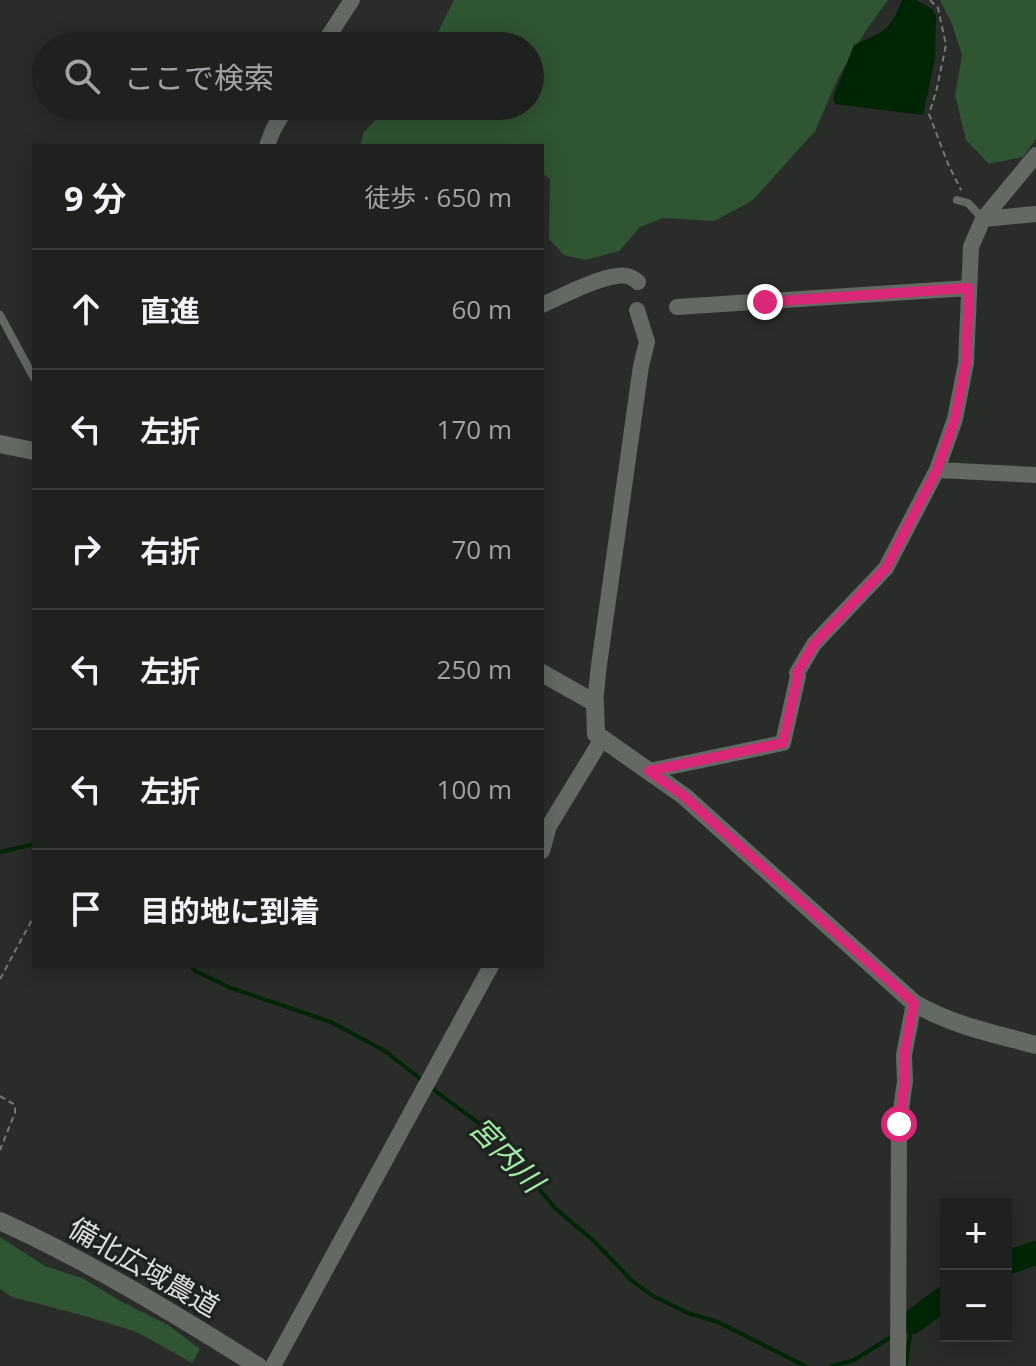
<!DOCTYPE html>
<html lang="ja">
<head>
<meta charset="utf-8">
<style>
  body { margin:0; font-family:"Open Sans","Noto Sans JP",sans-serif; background:#272928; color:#f1f3f6 }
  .controls { position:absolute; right:24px; bottom:24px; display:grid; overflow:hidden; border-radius:0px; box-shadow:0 4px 20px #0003 }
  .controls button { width:72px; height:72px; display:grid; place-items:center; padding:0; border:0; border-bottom:2px solid #3c3e3d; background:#1f211f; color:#f1f3f6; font:40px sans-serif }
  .stop { position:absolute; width:24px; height:24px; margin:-18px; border:6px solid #db2777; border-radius:50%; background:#fff }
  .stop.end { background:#db2777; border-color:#fff; box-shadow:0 2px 8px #0008 }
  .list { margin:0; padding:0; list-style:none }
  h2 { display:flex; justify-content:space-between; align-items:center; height:104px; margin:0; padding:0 32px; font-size:34px }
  h2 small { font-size:26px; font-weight:400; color:#a1a3a4 }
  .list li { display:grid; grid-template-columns:52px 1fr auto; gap:24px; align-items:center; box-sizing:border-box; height:120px; padding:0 32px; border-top:2px solid #3c3e3d }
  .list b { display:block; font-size:30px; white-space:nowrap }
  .list em { font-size:26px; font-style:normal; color:#a1a3a4 }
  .icon { flex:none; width:44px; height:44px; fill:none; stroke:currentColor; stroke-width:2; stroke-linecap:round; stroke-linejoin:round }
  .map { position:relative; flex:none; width:1036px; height:1366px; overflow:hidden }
  .search { position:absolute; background:#1f211f; box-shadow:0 4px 20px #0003; left:32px; top:32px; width:512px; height:88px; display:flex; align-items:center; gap:20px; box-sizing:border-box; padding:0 28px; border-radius:44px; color:#a1a3a4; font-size:30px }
  .panel { position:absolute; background:#1f211f; box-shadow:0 4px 20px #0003; left:32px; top:144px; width:512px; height:824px; border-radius:0px }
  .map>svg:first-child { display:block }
</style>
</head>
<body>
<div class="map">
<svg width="1036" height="1366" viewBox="0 0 1036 1366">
  <rect width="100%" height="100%" fill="#292c29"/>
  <path fill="#305533" d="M454,0H888L865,32L838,78L815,131L752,201L714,221L663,218L640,227L619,251L585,260L564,255L549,239L550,179L542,173V146H360L364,132L389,106H530V46H431Z
    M940,0H1036V139L1023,157L989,164L966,140L955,95L962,55L952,24Z
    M0,1237L45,1266L84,1279L122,1302L168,1325L200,1349L192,1363L137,1332L85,1316L12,1297L0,1289Z"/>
  <path fill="#002505" d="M902,0H916L932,9L936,15L935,59L923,115L835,104L833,98L854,45C884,31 889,33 902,0Z"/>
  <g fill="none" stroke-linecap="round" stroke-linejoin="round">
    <path stroke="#002505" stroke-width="4" d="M0,852L34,844
      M191,966L195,971L231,988L331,1022L385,1051L423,1081
      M430,1087L492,1133L555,1208L595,1242L631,1280L653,1296L688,1313L718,1322L805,1366
      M902,1331L912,1322
      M906,1364L912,1322
      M832,1366L854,1360L894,1335"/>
    <path stroke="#002505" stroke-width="24" d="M1006,1263L1036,1253
      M912,1322L946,1297"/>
    <path stroke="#767976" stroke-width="2" stroke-dasharray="6 4" stroke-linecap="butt" d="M930,0L938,8L946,45L936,92L929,114L948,164L961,190
      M0,979L34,916
      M0,1096L15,1105V1113L0,1150"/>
    <path stroke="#646964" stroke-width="8" d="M957,200L968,203L983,219
      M0,315L34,378"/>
    <path stroke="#646964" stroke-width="16" d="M322,46L352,0
      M267,146L273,130L287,106
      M983,219L1036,214
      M542,305C561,297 607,272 627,276C632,277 634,279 638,282
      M677,307L969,288
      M937,470L1036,475
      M595,703L599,665L641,366L647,342L637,310
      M649,771L783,743L798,676L797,673L814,644L886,568L937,470L955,419L966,363L971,247L983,219L1036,155
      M542,851L549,826L602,739
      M273,1366L491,966
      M898,1366L899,1124L905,1081L904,1055L914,1003"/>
    <path stroke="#646964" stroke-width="18" d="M0,444L34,451
      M542,673L595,703L596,734L684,796L914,1003C954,1026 992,1033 1036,1045
      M0,1221C90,1262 175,1314 258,1366"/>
  </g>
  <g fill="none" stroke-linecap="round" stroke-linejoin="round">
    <path stroke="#db2777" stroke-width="10" d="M765,302L969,288L966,363L955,419L937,470L886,568L814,644L797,673L798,676L783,743L649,771L684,796L914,1003L904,1055L905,1081L899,1124"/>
  </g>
  <g text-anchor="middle" stroke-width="7" stroke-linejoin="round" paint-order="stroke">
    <g font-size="28" fill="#dbdedb" stroke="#1f231f">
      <text transform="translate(144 1267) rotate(30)" y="10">備北広域農道</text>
    </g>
    <g font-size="30" font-style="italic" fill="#a2eca7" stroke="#1f231f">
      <text transform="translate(506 1155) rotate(46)" y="10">宮内川</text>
    </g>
  </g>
</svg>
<div class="controls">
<button>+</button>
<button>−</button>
</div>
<div class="stop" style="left:899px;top:1124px"></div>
<div class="stop end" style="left:765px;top:302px"></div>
<div class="search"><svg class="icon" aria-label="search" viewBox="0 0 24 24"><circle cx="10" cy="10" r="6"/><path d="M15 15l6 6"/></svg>ここで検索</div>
<section class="panel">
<h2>9 分<small>徒歩 · 650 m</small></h2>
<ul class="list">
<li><svg class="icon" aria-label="ahead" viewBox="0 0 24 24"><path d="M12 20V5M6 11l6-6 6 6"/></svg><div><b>直進</b></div><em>60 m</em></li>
<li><svg class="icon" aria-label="left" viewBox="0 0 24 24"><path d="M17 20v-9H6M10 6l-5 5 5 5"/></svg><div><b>左折</b></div><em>170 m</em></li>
<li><svg class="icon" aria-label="right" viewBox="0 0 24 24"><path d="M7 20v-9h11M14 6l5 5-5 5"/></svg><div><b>右折</b></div><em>70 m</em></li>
<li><svg class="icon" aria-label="left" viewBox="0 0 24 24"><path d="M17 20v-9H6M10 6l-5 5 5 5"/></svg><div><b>左折</b></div><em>250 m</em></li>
<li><svg class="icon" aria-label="left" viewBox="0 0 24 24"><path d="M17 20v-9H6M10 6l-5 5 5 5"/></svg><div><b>左折</b></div><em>100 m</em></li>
<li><svg class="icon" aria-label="arrive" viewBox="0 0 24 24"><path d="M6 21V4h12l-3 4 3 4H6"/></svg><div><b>目的地に到着</b></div></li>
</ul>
</section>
</div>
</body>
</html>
